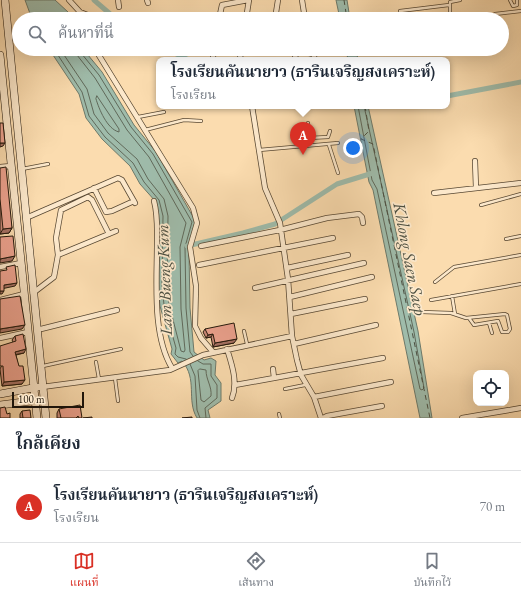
<!DOCTYPE html>
<html lang="th">
<head>
<meta charset="utf-8">
<style>
  body { margin:0; font-family:"EB Garamond","Noto Serif Thai",serif; background:#f6f6f7; color:#1f2937 }
  .controls { position:absolute; right:12px; bottom:12px; display:grid; overflow:hidden; border-radius:8px; box-shadow:0 4px 16px #0002 }
  .controls button { width:36px; height:36px; display:grid; place-items:center; padding:0; border:0; border-bottom:1px solid #e0e1e3; background:#fff; color:#1f2937; font:20px sans-serif }
  .scale { position:absolute; left:12px; bottom:10px; width:72px; box-sizing:border-box; padding-left:4px; border:2px solid #21160a; border-top:0; font-size:11px; line-height:14px; white-space:nowrap; color:#21160a; -webkit-text-stroke:3px #fce8cb; paint-order:stroke }
  .you { position:absolute; left:353px; top:148px; width:14px; height:14px; margin:-10px; border:3px solid #fff; border-radius:50%; background:#1a73e8; box-shadow:0 0 0 6px #1a73e833 }
  .badge { display:grid; place-items:center; width:26px; height:26px; border-radius:50%; background:#d93025; color:#fff; font-size:13px; font-weight:700 }
  .pin { position:absolute; translate:-50% -33px; filter:drop-shadow(0 1px 2px #0008) }
  .pin::after { content:''; position:absolute; top:21px; width:14px; height:12px; background:inherit; clip-path:polygon(0 0,100% 0,50% 100%) }
  .popup { position:absolute; left:156px; top:57px; width:294px; height:52px; box-sizing:border-box; display:grid; place-content:center; border-radius:8px; background:#fff; filter:drop-shadow(0 1px 3px #0005); font-size:13px; white-space:nowrap; color:#747a83 }
  .popup b { font-size:15px; color:#1f2937 }
  .popup::after { content:''; position:absolute; left:50%; top:100%; margin-left:-8px; border:8px solid transparent; border-top-color:#fff }
  .list { margin:0; padding:0; list-style:none }
  h2 { display:flex; justify-content:space-between; align-items:center; height:52px; margin:0; padding:0 16px; font-size:17px }
  h2 small { font-size:13px; font-weight:400; color:#747a83 }
  .list li { display:grid; grid-template-columns:26px 1fr auto; gap:12px; align-items:center; box-sizing:border-box; height:72px; padding:0 16px; border-top:1px solid #e0e1e3 }
  .list b { display:block; font-size:15px; white-space:nowrap }
  .list p { margin:0; font-size:13px; white-space:nowrap; color:#747a83 }
  .list em { font-size:13px; font-style:normal; color:#747a83 }
  .icon { flex:none; width:22px; height:22px; fill:none; stroke:currentColor; stroke-width:2; stroke-linecap:round; stroke-linejoin:round }
  .map { position:relative; flex:none; width:521px; height:418px; overflow:hidden }
  .search { position:absolute; background:#fff; box-shadow:0 4px 16px #0002; left:12px; right:12px; top:12px; height:44px; display:flex; align-items:center; gap:10px; box-sizing:border-box; padding:0 14px; border-radius:22px; color:#747a83; font-size:15px }
  .sheet { height:124px; background:#fff }
  nav { display:flex; justify-content:space-around; align-items:center; box-sizing:border-box; height:56px; border-top:1px solid #e0e1e3; background:#fff; font-size:11px; color:#747a83 }
  nav a { display:grid; justify-items:center; gap:2px }
  nav .on { color:#d93025 }
  .map>svg:first-child { display:block }
</style>
</head>
<body>
<div class="map">
<svg width="521" height="418" viewBox="0 0 521 418">
  <rect width="100%" height="100%" fill="#fbdcaf"/>
  <filter id="stains"><feTurbulence type="fractalNoise" baseFrequency=".005" numOctaves="4"/><feColorMatrix values="0 0 0 0 .2 0 0 0 0 .09 0 0 0 0 .02 0 0 0 .5 -.17"/></filter>
  <radialGradient id="worn" r=".72"><stop offset=".6" stop-color="#630" stop-opacity="0"/><stop offset="1" stop-color="#630" stop-opacity=".3"/></radialGradient>
  <path fill="#9fbcab" stroke="#6d7a6b" d="M25,0H55L68,12L71,19H32Z
    M336,0H347L350,19H340Z
    M49,49H83L102,72L134,125L156,152L196,222L189,253L190,308L194,352L204,360L211,358L216,361L215,375L221,383V401L208,410L210,418H197C186,400 198,379 182,361L178,363L171,354L172,349L160,306L158,285L156,202L140,184L130,166L102,139L86,118L79,94Z
    M346,49H356L358,60H348Z
    M354,106H368L418,331L432,418H420L373,190L369,182Z"/>
  <g fill="none" stroke-linecap="round" stroke-linejoin="round">
    <path stroke="#60695a" stroke-width="1" d="M54,49L82,92L89,116L105,137L133,163L144,182L159,200L163,216L162,285L164,305L176,348L175,354L178,357L186,359
      M60,49L87,89L94,114L108,133L137,159L148,179L164,199L168,216L167,285L169,304L181,351L184,352L185,350L181,309L180,247L186,223L149,157L127,130L95,78L77,55L75,49
      M80,49L81,53L99,75L131,127L153,154L192,222L185,247L186,308L190,352L193,356
      M97,96L119,129V132C107,129 99,109 96,99Z
      M358,106L372,180L377,189L420,389L422,390L424,388L414,332L364,106
      M198,361L203,364H211V376L217,385V398L205,408L206,418
      M190,364L195,376L197,410L200,418
      M200,369L206,370C206,380 212,386 211,396L204,402L201,400L198,371Z"/>
    <path stroke="#9fbcab" stroke-width="5" d="M94,0L116,19
      M166,49L189,60
      M447,96L521,82
      M187,246L243,233L275,224L337,184L373,173"/>
    <path stroke="#4d5042" stroke-width="1" stroke-dasharray="5 4" stroke-linecap="butt" d="M344,0L347,19
      M353,49L356,60
      M365,106L369,131L361,139L373,144L430,418"/>
    <defs>
      <path id="lane" d="M510,0L513,6L517,5V0
        M400,11L449,5
        M450,13V2L460,0
        M489,19L495,14L521,11
        M138,117L164,112
        M308,123L309,138L328,137L330,131
        M145,130L184,120L201,121
        M329,145L338,173
        M259,150L338,143
        M22,169L48,164
        M481,205L521,194
        M506,239L521,236
        M435,282L454,267L521,255
        M452,296L455,314
        M431,300L521,284
        M422,312L451,313L466,318L505,314L507,315L510,329L508,332H502L498,321L474,325L469,318
        M489,323L492,333
        M244,331L247,344
        M96,362L99,379
        M43,366L121,349
        M115,378L118,401
        M285,389L305,385
        M279,414L280,418"/>
      <path id="street" d="M69,0L80,12L82,19
        M118,0L119,7
        M147,0L148,3
        M302,0L305,19
        M80,12L98,19
        M219,19L222,5L248,0
        M246,19L249,0
        M275,19L278,0
        M95,49L193,208L197,223L190,247L196,286L195,326L201,338L213,352
        M312,49L315,60
        M297,50L313,54
        M213,57L214,49
        M295,58L297,49
        M240,60L241,49
        M252,106L265,188L280,223L288,279L292,336L297,360L301,375L314,397L321,418
        M475,161L476,188
        M0,167L11,166
        M94,188L106,212L112,211L134,201
        M434,193L521,183
        M154,201C158,216 157,230 157,244C157,282 152,335 172,368
        M26,218L118,178L122,180L135,203
        M201,246L280,230L327,218L359,214L362,217L363,223
        M58,255L56,238L61,210L88,197L92,200L109,234
        M199,265L333,238
        M0,267L21,263
        M287,268L348,255
        M255,288L364,263
        M33,293L54,277L58,255L116,231
        M290,297L372,277
        M0,300L24,294
        M291,314L365,299
        M37,330L117,310
        M0,338L28,332
        M294,344L376,325
        M227,349C232,365 238,382 232,398
        M273,369L274,378L383,358
        M235,385L274,378
        M42,387L170,370L203,355L292,336
        M314,397L391,382
        M323,418L327,416L382,406
        M462,418L521,408"/>
      <path id="secondary" d="M5,0L46,418
        M0,55L37,418
        M0,394L38,387
        M0,405L39,400"/>
    </defs>
    <use href="#lane" stroke="#584833" stroke-width="4"/>
    <use href="#street" stroke="#584833" stroke-width="6"/>
    <use href="#secondary" stroke="#21160a" stroke-width="8"/>
    <use href="#lane" stroke="#fce8cb" stroke-width="2.5"/>
    <use href="#street" stroke="#fce8cb" stroke-width="4.5"/>
    <use href="#secondary" stroke="#fce8cb" stroke-width="7"/>
  </g>
  <path fill="#cc8b7b" stroke="#21160a" d="M288,49H295L294,52L292,55H287Z
    M0,168L12,228L9,233L0,234Z
    M205,329L234,343L213,347L211,337L206,338L203,332Z
    M15,336L24,353L16,355L22,384L2,386L0,369L13,342L12,340Z
    M59,409L82,418H57V413Z
    M22,411L31,418H20V414Z"/>
  <path fill="#a67164" stroke="#21160a" d="M290,51L294,52L292,55H287Z
    M0,143H5L3,146L0,147Z
    M12,228L9,233L0,234L3,229Z
    M15,256L12,261L0,263V259Z
    M17,283L15,286L1,289L4,285Z
    M0,291H4L2,294H0Z
    M25,325L22,329L0,333V329Z
    M213,334L211,337L206,338L208,335Z
    M237,339L234,343L213,347L215,343Z
    M26,349L24,353L13,355L15,352Z
    M25,380L22,384L2,386L4,382Z"/>
  <path fill="#eda28f" stroke="#21160a" d="M290,49H295L294,52L290,51Z
    M0,123H3L5,143H0Z
    M6,167L12,228L3,229L0,199V168Z
    M13,236L15,256L0,259V237Z
    M15,265L17,283L4,285V291H0V271L7,270L6,267Z
    M20,296L25,325L0,329V299Z
    M234,323L237,339L215,343L213,334L208,335L205,329Z
    M23,334L26,349L15,352L19,366H23L25,380L4,382L3,366H0V346L16,341L15,336Z
    M80,405L82,418H79L78,416L76,418H61L59,409Z
    M5,407L7,414L10,413V418H0V408Z
    M30,410L31,418H23L22,411Z
    M92,417V418H83Z
    M192,417V418H182Z"/>
  <g text-anchor="middle" stroke-width="3.5" stroke-linejoin="round" paint-order="stroke">
    <g font-size="17" font-style="italic" fill="#4d5042" stroke="#fce8cb">
      <text transform="translate(410 259) rotate(79)" y="6">Khlong Saen Saep</text>
      <text transform="translate(164 280) rotate(-92)" y="6">Lam Bueng Kum</text>
    </g>
  </g>
  <rect width="100%" height="100%" filter="url(#stains)"/>
  <rect width="100%" height="100%" fill="url(#worn)"/>
</svg>
<div class="controls">
<button><svg class="icon" aria-label="locate" viewBox="0 0 24 24"><circle cx="12" cy="12" r="6"/><path d="M12 2v4M12 18v4M2 12h4M18 12h4"/></svg></button>
</div>
<div class="scale">100 m</div>
<div class="you"></div>
<div class="pin badge" style="left:303px;top:155px">A</div>
<div class="popup"><b>โรงเรียนคันนายาว (ธารินเจริญสงเคราะห์)</b>โรงเรียน</div>
<div class="search"><svg class="icon" aria-label="search" viewBox="0 0 24 24"><circle cx="10" cy="10" r="6"/><path d="M15 15l6 6"/></svg>ค้นหาที่นี่</div>
</div>
<section class="sheet">
<h2>ใกล้เคียง<small></small></h2>
<ul class="list">
<li><span class="badge">A</span><div><b>โรงเรียนคันนายาว (ธารินเจริญสงเคราะห์)</b><p>โรงเรียน</p></div><em>70 m</em></li>
</ul>
</section>
<nav>
<a class="on"><svg class="icon" aria-label="map" viewBox="0 0 24 24"><path d="M3 6l6-2 6 2 6-2v14l-6 2-6-2-6 2zM9 4v14M15 6v14"/></svg>แผนที่</a>
<a><svg class="icon" aria-label="directions" viewBox="0 0 24 24"><path d="M12 3l9 9-9 9-9-9zM9 14v-3h6M13 9l2 2-2 2"/></svg>เส้นทาง</a>
<a><svg class="icon" aria-label="saved" viewBox="0 0 24 24"><path d="M7 4h10v16l-5-4-5 4z"/></svg>บันทึกไว้</a>
</nav>
</body>
</html>
